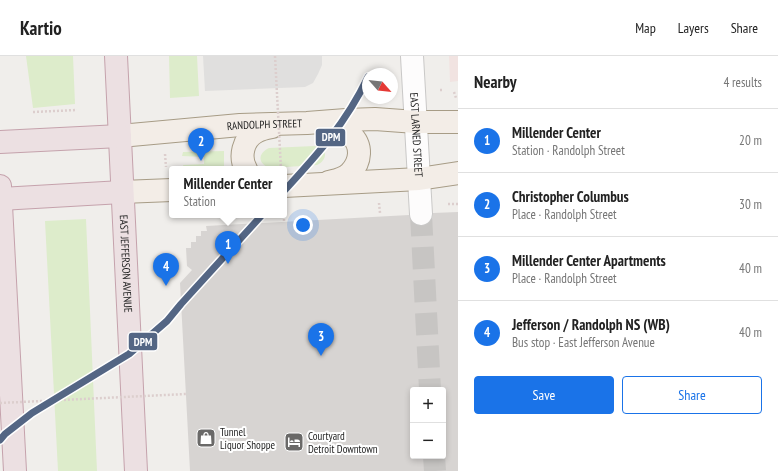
<!DOCTYPE html>
<html lang="en">
<head>
<meta charset="utf-8">
<style>
  body { margin:0; font-family:"PT Sans Narrow",sans-serif; background:#f2f2f2; color:#222 }
  .controls { position:absolute; right:12px; bottom:12px; display:grid; overflow:hidden; border-radius:4px; box-shadow:0 2px 6px #0003 }
  .controls button { width:36px; height:36px; display:grid; place-items:center; padding:0; border:0; border-bottom:1px solid #e0e0e0; background:#fff; color:#222; font:20px sans-serif }
  .compass { position:absolute; left:362px; top:12px; width:36px; height:36px; border-radius:50%; background:#fff; box-shadow:0 2px 6px #0003; rotate:117deg }
  .you { position:absolute; left:303px; top:169px; width:14px; height:14px; margin:-10px; border:3px solid #fff; border-radius:50%; background:#1a73e8; box-shadow:0 0 0 6px #1a73e833 }
  .badge { display:grid; place-items:center; width:26px; height:26px; border-radius:50%; background:#1a73e8; color:#fff; font-size:13px; font-weight:700 }
  .pin { position:absolute; translate:-50% -33px; filter:drop-shadow(0 1px 2px #0008) }
  .pin::after { content:''; position:absolute; top:21px; width:14px; height:12px; background:inherit; clip-path:polygon(0 0,100% 0,50% 100%) }
  .popup { position:absolute; left:169px; top:110px; width:118px; height:52px; box-sizing:border-box; display:grid; place-content:center; border-radius:4px; background:#fff; filter:drop-shadow(0 1px 3px #0005); font-size:13px; white-space:nowrap; color:#767676 }
  .popup b { font-size:15px; color:#222 }
  .popup::after { content:''; position:absolute; left:50%; top:100%; margin-left:-8px; border:8px solid transparent; border-top-color:#fff }
  .list { margin:0; padding:0; list-style:none }
  h2 { display:flex; justify-content:space-between; align-items:center; height:52px; margin:0; padding:0 16px; font-size:17px }
  h2 small { font-size:13px; font-weight:400; color:#767676 }
  .list li { display:grid; grid-template-columns:26px 1fr auto; gap:12px; align-items:center; box-sizing:border-box; height:64px; padding:0 16px; border-top:1px solid #e0e0e0 }
  .list b { display:block; font-size:15px; white-space:nowrap }
  .list p { margin:0; font-size:13px; white-space:nowrap; color:#767676 }
  .list em { font-size:13px; font-style:normal; color:#767676 }
  .actions { display:flex; gap:8px; padding:12px 16px }
  .actions a { flex:1; padding:9px 0; border:1px solid #1a73e8; border-radius:4px; text-align:center; font-size:14px; color:#1a73e8 }
  .actions .main { background:#1a73e8; color:#fff }
  .map { position:relative; flex:none; width:458px; height:415px; overflow:hidden }
  header { display:flex; align-items:center; gap:24px; box-sizing:border-box; height:56px; padding:0 20px; background:#fff; border-bottom:1px solid #e0e0e0 }
  header strong { font-size:19px }
  nav { display:flex; gap:22px; margin-inline-start:auto; font-size:14px }
  main { display:flex }
  aside { flex:1; background:#fff }
  .map>svg:first-child { display:block }
</style>
</head>
<body>
<header>
<strong>Kartio</strong>
<nav><a>Map</a><a>Layers</a><a>Share</a></nav>
</header>
<main>
<div class="map">
<svg width="458" height="415" viewBox="0 0 458 415">
  <rect width="100%" height="100%" fill="#f0eeeb"/>
  <path fill="#f1e3e1" d="M449,0H458V25L450,26Z"/>
  <path fill="#ddeccb" d="M26,0H73L75,48L33,52Z
    M169,0H197L199,40L170,42Z
    M315,90C328,91 328,104 317,109L270,112C258,108 257,98 269,92Z
    M224,95V113H184L183,109L204,108V101L182,100L183,96Z
    M86,163L97,415H58L45,165Z"/>
  <path fill="#e0dfde" d="M203,0H322V9L318,18L313,27L305,31L205,35Z"/>
  <path fill="#d7d4d2" fill-rule="evenodd" d="M458,156V415H190L180,227L192,214L187,210L186,192H191V186H196V180H201V175H207L206,170L409,159L411,165L415,169L422,170L428,168L432,164L433,157ZM413,334H443V400H413Z"/>
  <g fill="none" stroke-linecap="round" stroke-linejoin="round">
    <path stroke="#c7c5c3" stroke-width="22" stroke-dasharray="22 11" stroke-linecap="butt" d="M421,158L430,334
      M434,400L435,415"/>
    <defs>
      <g id="minor">
        <path id="s1" d="M412,0L421,158"/>
      </g>
      <g id="major">
        <path d="M324,67C333,70 343,72 350,78C363,89 361,106 350,117C344,123 337,124 329,126"/>
        <path id="s2" d="M120,80L240,69L307,67L346,64L375,63L416,66H458"/>
        <path d="M246,113C239,101 243,83 256,76C261,73 267,72 272,71"/>
        <path d="M284,130L419,123L458,117"/>
        <path d="M122,136L172,134"/>
      </g>
      <g id="highway">
        <path id="s3" d="M116,0L136,415"/>
        <path d="M0,86L120,80"/>
        <path d="M0,130L15,415"/>
        <path d="M0,143L122,136"/>
      </g>
    </defs>
    <use href="#minor" stroke="#c9c8c7" stroke-width="24"/>
    <use href="#major" stroke="#a79c86" stroke-width="24"/>
    <use href="#highway" stroke="#c5a2ac" stroke-width="24"/>
    <path stroke="#dccecd" stroke-width="2.5" stroke-dasharray="2 2" stroke-linecap="butt" d="M440,34H444
      M454,36L456,42
      M33,56L77,54
      M165,98L166,111
      M379,147L380,157
      M448,148H458
      M284,159V166"/>
    <use href="#minor" stroke="#fdfcfc" stroke-width="22"/>
    <use href="#major" stroke="#f3ede7" stroke-width="22"/>
    <use href="#highway" stroke="#ece0e2" stroke-width="22"/>
    <path stroke="#dccecd" stroke-width="2.5" stroke-dasharray="2 2" stroke-linecap="butt" d="M275,0L281,113
      M0,347L186,338"/>
    <defs>
      <path id="rail-1" d="M284,135C318,98 346,67 368,21
        M0,384L5,378L32,357L129,298L167,265L181,248L262,159"/>
    </defs>
    <use href="#rail-1" stroke="#fff" stroke-width="10"/>
    <use href="#rail-1" stroke="#546684" stroke-width="7"/>
  </g>
  <defs>
    <symbol id="shop-square" viewBox="-11 -11 22 22"><rect x="-9" y="-9" width="18" height="18" rx="4" fill="#6a6968" stroke="#fff"/><path d="M-5-2.5h2.3a2.7 3.5 0 0 1 5.4 0H5L5.5 6h-11ZM-1.5-2.5h3a1.5 2.3 0 0 0-3 0Z" fill="#fff"/></symbol>
    <symbol id="hotel-square" viewBox="-11 -11 22 22"><rect x="-9" y="-9" width="18" height="18" rx="4" fill="#6a6968" stroke="#fff"/><path d="M-6-4.5h1.5V1H6V5H4.5V3h-9V5H-6ZM-4 0a1.8 1.8 0 1 1 3.6 0ZM.5 0V-2.5h3Q6-2.5 6 0Z" fill="#fff"/></symbol>
  </defs>
  <g fill-rule="evenodd">
    <use href="#shop-square" x="195" y="371" width="22" height="22"/>
    <use href="#hotel-square" x="283" y="375" width="22" height="22"/>
  </g>
  <g text-anchor="middle" stroke-width="4" stroke-linejoin="round" paint-order="stroke">
    <g font-size="11" fill="#222" stroke="#fff">
      <text dy="4" stroke="none"><textPath href="#s2" startOffset="145">RANDOLPH STREET</textPath></text>
      <text dy="4" stroke="none"><textPath href="#s1" startOffset="79">EAST LARNED STREET</textPath></text>
      <text dy="4" stroke="none"><textPath href="#s3" startOffset="208">EAST JEFFERSON AVENUE</textPath></text>
    </g>
    <g font-size="11" fill="#222" stroke="#fff" text-anchor="start">
      <text x="220" y="380">Tunnel<tspan x="220" dy="13">Liquor Shoppe</tspan></text>
      <text x="308" y="384">Courtyard<tspan x="308" dy="13">Detroit Downtown</tspan></text>
    </g>
  </g>
  <g stroke="#fff" stroke-width="1.5">
    <rect x="315" y="72" width="31" height="19" rx="4" fill="#546684"/>
    <rect x="128" y="276" width="30" height="19" rx="4" fill="#546684"/>
  </g>
  <g font-size="11" text-anchor="middle" font-weight="bold" fill="#fff">
    <text x="331" y="85">DPM</text>
    <text x="143" y="290">DPM</text>
  </g>
</svg>
<div class="controls">
<button>+</button>
<button>−</button>
</div>
<svg class="compass" viewBox="-18 -18 36 36"><path d="M0-13l5 13h-10z" fill="#e53935"/><path d="M0 13l5-13h-10z" fill="#767676"/></svg>
<div class="you"></div>
<div class="pin badge" style="left:228px;top:208px">1</div>
<div class="popup"><b>Millender Center</b>Station</div>
<div class="pin badge" style="left:201px;top:105px">2</div>
<div class="pin badge" style="left:321px;top:300px">3</div>
<div class="pin badge" style="left:166px;top:230px">4</div>
</div>
<aside>
<h2>Nearby<small>4 results</small></h2>
<ul class="list">
<li><span class="badge">1</span><div><b>Millender Center</b><p>Station · Randolph Street</p></div><em>20 m</em></li>
<li><span class="badge">2</span><div><b>Christopher Columbus</b><p>Place · Randolph Street</p></div><em>30 m</em></li>
<li><span class="badge">3</span><div><b>Millender Center Apartments</b><p>Place · Randolph Street</p></div><em>40 m</em></li>
<li><span class="badge">4</span><div><b>Jefferson / Randolph NS (WB)</b><p>Bus stop · East Jefferson Avenue</p></div><em>40 m</em></li>
</ul>
<div class="actions"><a class="main">Save</a><a>Share</a></div>
</aside>
</main>
</body>
</html>
